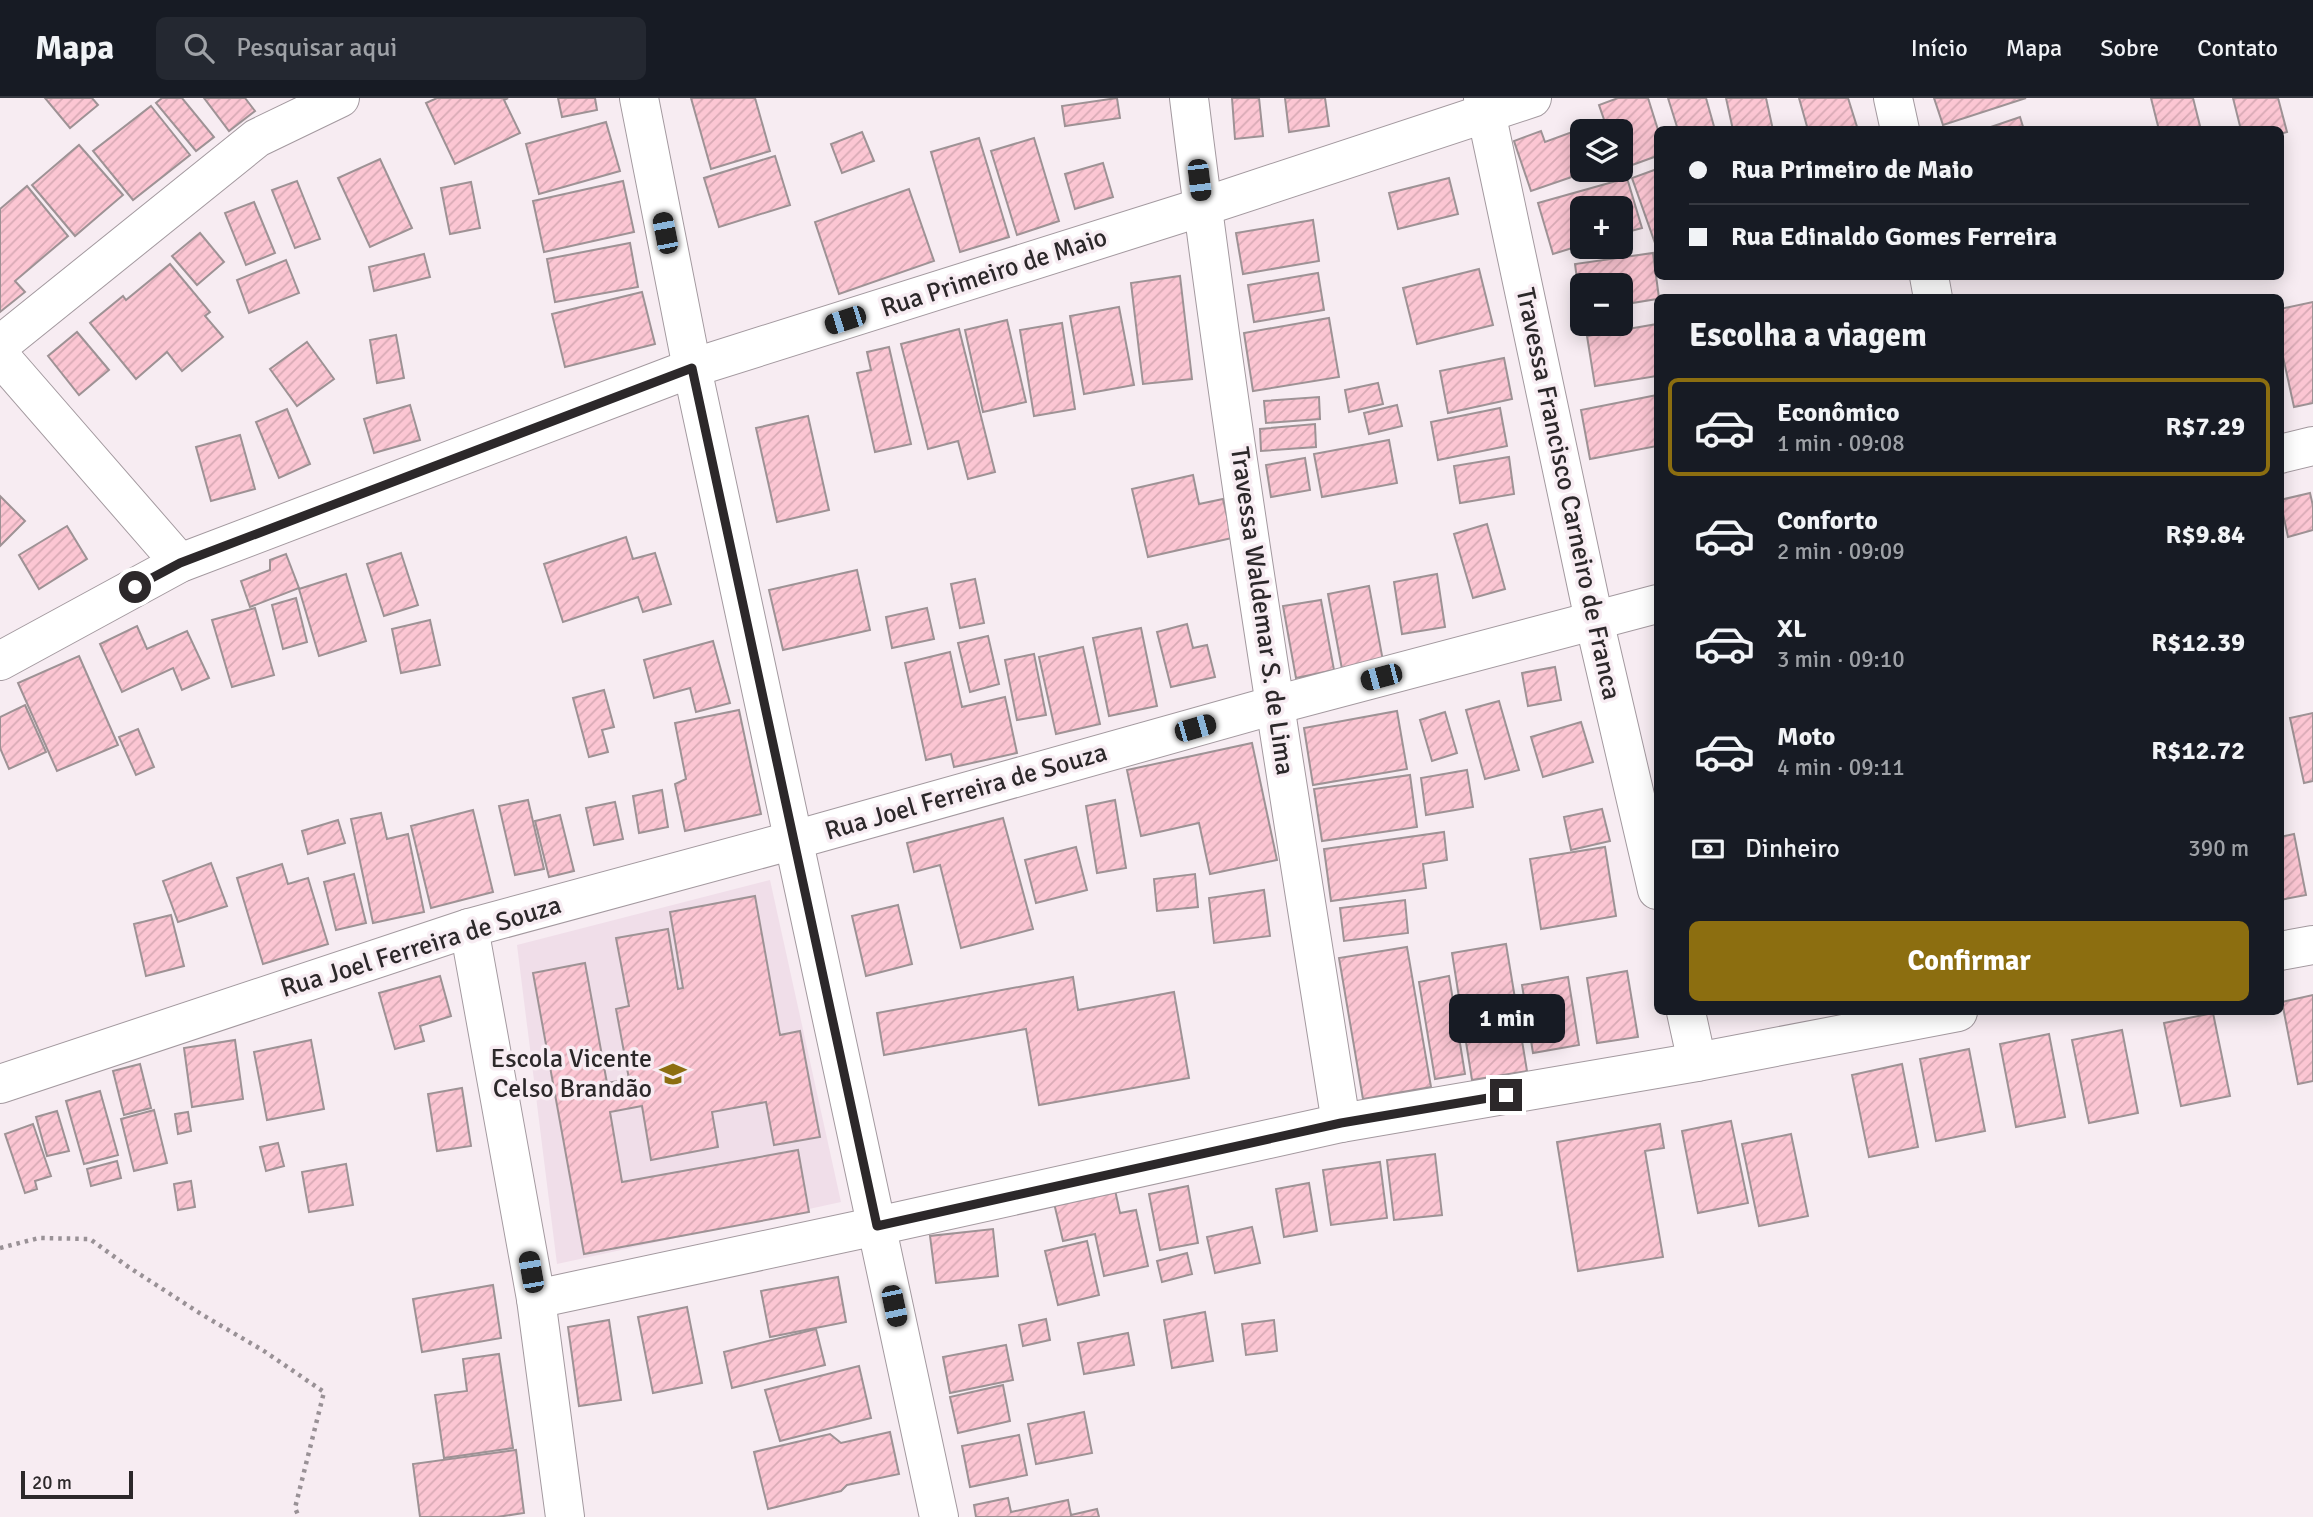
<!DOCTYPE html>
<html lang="pt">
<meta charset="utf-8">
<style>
body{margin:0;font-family:Signika,sans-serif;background:#242831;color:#f1f3f6;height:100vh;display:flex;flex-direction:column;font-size:26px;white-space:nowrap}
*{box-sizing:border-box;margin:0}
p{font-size:23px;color:#9ea1a6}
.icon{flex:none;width:38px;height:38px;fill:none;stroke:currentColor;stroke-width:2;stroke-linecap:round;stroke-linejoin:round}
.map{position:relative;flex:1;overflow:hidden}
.details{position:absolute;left:1654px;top:196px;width:630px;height:721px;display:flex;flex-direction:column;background:#171b24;border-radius:10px;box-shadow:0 4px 18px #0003}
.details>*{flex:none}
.hud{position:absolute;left:1654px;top:28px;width:630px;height:154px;border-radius:10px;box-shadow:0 4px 18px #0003;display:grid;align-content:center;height:154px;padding:0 35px;background:#171b24}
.tools{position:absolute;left:1570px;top:21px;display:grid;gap:14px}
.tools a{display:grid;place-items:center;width:63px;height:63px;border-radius:10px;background:#171b24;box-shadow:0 4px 18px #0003;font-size:35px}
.scale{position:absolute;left:21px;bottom:18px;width:112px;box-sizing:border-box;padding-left:7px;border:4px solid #2c282a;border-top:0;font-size:19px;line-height:24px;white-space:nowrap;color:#2c282a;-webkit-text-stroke:5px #f7ecf2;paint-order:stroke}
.end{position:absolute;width:32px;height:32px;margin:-16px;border:9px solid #2c282a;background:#fff;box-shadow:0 0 0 4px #fff}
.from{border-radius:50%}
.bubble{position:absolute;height:49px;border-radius:10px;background:#171b24;box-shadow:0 4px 18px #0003;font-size:23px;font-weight:700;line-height:49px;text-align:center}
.car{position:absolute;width:21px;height:42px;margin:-21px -10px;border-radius:9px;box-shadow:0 0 5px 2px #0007;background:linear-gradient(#222 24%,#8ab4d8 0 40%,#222 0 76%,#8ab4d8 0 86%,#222 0)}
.hud b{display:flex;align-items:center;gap:24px;height:66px;font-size:26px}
.hud b+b{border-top:2px solid #363941}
.hud i{width:18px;height:18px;background:#f1f3f6}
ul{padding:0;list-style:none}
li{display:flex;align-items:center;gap:21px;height:98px;margin:0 14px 10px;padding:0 21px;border:4px solid transparent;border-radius:10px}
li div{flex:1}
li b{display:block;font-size:26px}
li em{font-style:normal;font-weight:700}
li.on{border-color:#8c6e10}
li>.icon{width:63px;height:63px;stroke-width:1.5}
h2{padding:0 35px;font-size:32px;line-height:84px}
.pay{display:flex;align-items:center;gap:18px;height:77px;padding:0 35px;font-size:26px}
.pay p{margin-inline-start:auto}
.button{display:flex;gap:14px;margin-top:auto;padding:14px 35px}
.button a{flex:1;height:80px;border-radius:10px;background:#8c6e10;color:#fff;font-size:28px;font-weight:700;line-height:80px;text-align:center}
header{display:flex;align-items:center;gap:42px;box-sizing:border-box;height:98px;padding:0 35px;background:#171b24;border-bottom:2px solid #363941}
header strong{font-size:33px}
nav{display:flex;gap:38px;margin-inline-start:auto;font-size:24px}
.search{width:490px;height:63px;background:#242831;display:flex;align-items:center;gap:18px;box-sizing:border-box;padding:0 24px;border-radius:10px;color:#9ea1a6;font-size:26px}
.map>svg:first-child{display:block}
</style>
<header>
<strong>Mapa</strong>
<div class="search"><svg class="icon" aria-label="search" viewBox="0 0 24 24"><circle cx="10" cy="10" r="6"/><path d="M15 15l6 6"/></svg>Pesquisar aqui</div>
<nav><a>Início</a><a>Mapa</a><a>Sobre</a><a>Contato</a></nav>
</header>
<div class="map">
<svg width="2313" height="1419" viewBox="0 0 2313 1419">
<defs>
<pattern id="building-hatch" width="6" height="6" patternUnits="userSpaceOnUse" patternTransform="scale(1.75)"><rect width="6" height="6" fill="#fcc6d3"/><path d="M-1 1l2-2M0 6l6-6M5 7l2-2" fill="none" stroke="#d8aab5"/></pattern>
</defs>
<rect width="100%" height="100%" fill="#f7ecf2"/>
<polygon fill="#f0dee9" points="770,782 841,1104 557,1166 517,847"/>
<g fill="url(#building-hatch)" stroke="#9e9295" stroke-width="2">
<polygon points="45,0 92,0 98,7 70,30"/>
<polygon points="162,0 182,0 214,39 196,53 156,5"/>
<polygon points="204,0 245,0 255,13 229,33"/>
<polygon points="437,0 508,0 504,2 520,35 455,66 426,5"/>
<polygon points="558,0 595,0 597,12 562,19"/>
<polygon points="691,0 755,0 770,53 711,71"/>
<polygon points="1117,0 1120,20 1065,28 1062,8"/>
<polygon points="1232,0 1259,0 1263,38 1235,41"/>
<polygon points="1285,0 1325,0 1329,28 1289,34"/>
<polygon points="1618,0 1648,0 1658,32 1657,58 1621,71 1620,33 1608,33 1599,7"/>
<polygon points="1668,0 1706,0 1715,32 1678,32"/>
<polygon points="1726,0 1766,0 1773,32 1733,32"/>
<polygon points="1799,0 1848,0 1858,32 1808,32"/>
<polygon points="1934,0 2026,0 1943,27"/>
<polygon points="2151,0 2193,0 2201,32 2159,32"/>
<polygon points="2233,0 2278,0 2287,34 2280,36 2280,32 2241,32"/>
<polygon points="151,8 190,57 133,102 93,53"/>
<polygon points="2020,19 2024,32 1982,32"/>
<polygon points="606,24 620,73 539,96 526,46"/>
<polygon points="1594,26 1596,33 1582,33 1582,72 1592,72 1531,93 1514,43 1541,33 1545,44"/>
<polygon points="862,34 874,63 842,75 831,46"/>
<polygon points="979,40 1009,139 960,154 931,54"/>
<polygon points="1034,40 1059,123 1017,137 991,53"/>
<polygon points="79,47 123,97 75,138 32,87"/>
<polygon points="775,58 790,107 719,129 704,80"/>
<polygon points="380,61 412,130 370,149 338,80"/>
<polygon points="1103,65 1113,99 1075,111 1065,76"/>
<polygon points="1657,71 1657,144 1655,145 1632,80"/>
<polygon points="1449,80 1458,116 1398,131 1389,95"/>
<polygon points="1627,80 1642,130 1620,136 1620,110 1582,110 1582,147 1553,156 1538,105"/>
<polygon points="297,83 320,141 295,150 272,92"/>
<polygon points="623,83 634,134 544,154 533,103"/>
<polygon points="471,84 480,130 450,136 441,90"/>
<polygon points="27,88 68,138 15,183 25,194 0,214 0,111"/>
<polygon points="909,91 934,163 839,196 815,124"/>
<polygon points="254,104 275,155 246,167 225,115"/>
<polygon points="1313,122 1319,163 1243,176 1236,135"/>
<polygon points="200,135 224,164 197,187 172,158"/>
<polygon points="630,145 638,189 555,204 547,161"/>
<polygon points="1653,155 1659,200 1657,201 1620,207 1620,187 1582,187 1581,212 1575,166"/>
<polygon points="424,156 430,179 374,193 369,169"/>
<polygon points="286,162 299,195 249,215 237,182"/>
<polygon points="170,166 210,214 205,218 223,239 182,273 167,254 136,281 90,225 123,198 126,202"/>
<polygon points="1479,171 1493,227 1417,246 1403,190"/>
<polygon points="1318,175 1324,212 1254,224 1248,187"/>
<polygon points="1180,178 1192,281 1143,286 1131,185"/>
<polygon points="642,194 655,246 565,269 552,216"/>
<polygon points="2313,204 2313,305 2294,309 2280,245 2280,211"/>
<polygon points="1119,209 1134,287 1084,296 1070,218"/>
<polygon points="1329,220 1339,279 1253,293 1244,235"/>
<polygon points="1007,222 1026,304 983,314 965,232"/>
<polygon points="1062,225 1075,311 1034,318 1020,232"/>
<polygon points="1657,226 1657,278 1595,288 1587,238"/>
<polygon points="959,231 995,374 968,381 958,343 928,351 901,246"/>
<polygon points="77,234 109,272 79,297 48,258"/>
<polygon points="396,237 404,280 377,285 370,242"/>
<polygon points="307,244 334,281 297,308 270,271"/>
<polygon points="889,249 911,346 875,354 857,275 871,272 867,254"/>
<polygon points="1504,260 1512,301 1448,315 1440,273"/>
<polygon points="1378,285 1383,306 1349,314 1345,292"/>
<polygon points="1657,297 1657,348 1590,361 1581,312"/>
<polygon points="1319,299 1320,321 1266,325 1264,303"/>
<polygon points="410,307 420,342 374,355 364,321"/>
<polygon points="1397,307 1402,328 1369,336 1364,315"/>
<polygon points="1500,310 1507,348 1438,362 1431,324"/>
<polygon points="287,311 310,366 279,380 256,324"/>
<polygon points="808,318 829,412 777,424 756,330"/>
<polygon points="1315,326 1316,349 1261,353 1260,331"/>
<polygon points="240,337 255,391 211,403 196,349"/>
<polygon points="1389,342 1397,385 1322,399 1314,356"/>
<polygon points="1509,359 1514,396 1460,405 1454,368"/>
<polygon points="1305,360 1310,392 1271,399 1266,367"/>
<polygon points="1193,377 1199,406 1223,401 1232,440 1148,459 1132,391"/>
<polygon points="2310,395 2313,408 2313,432 2288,439 2280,402"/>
<polygon points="0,398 25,423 0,448"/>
<polygon points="1487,426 1505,491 1473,500 1454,436"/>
<polygon points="67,428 87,461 39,491 19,457"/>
<polygon points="626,439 633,461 655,455 671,506 643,514 638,499 563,524 544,466"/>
<polygon points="401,455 418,507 384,518 367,466"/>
<polygon points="286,456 299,490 250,509 241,483 270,472 270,462"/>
<polygon points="857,472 870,532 783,552 769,492"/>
<polygon points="346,476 366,543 319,558 299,491"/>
<polygon points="1437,476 1445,529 1402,536 1394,484"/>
<polygon points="975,481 984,525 960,530 951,486"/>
<polygon points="1369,488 1383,563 1342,571 1328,496"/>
<polygon points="296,500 307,544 283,551 272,507"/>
<polygon points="1321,502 1334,572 1296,580 1283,508"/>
<polygon points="255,510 274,577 232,589 212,522"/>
<polygon points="927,510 934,541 892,550 886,519"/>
<polygon points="430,522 440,567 401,575 392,531"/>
<polygon points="1187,526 1193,550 1207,547 1215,579 1171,589 1157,534"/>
<polygon points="137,528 147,551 187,533 209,580 182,592 173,570 122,594 100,546"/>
<polygon points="1141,530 1157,608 1109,618 1093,540"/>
<polygon points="988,538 999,586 970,594 958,545"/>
<polygon points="713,543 730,605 696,614 690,590 654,600 644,562"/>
<polygon points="1083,549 1100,626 1056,636 1039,559"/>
<polygon points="950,554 962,609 1005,599 1017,655 954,669 951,656 926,662 905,565"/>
<polygon points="1034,556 1046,617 1017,622 1005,562"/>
<polygon points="79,558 118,647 57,673 18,585"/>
<polygon points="1555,569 1561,602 1528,608 1522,575"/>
<polygon points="604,592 614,629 602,632 608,654 589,659 573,600"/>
<polygon points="1499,603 1519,672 1485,681 1466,612"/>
<polygon points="25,607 46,654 9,671 0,650 0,619"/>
<polygon points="739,612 761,716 685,733 675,686 686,681 675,625"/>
<polygon points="1397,613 1407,671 1313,687 1304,630"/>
<polygon points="1445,614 1457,655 1432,663 1420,622"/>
<polygon points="2313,615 2313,683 2304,685 2290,620"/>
<polygon points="1581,624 1593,664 1543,679 1531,639"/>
<polygon points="138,631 154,669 136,677 119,639"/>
<polygon points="1252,645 1277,762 1210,776 1199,725 1141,738 1127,672"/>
<polygon points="1467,672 1473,709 1426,717 1421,680"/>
<polygon points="1410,677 1417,729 1322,743 1314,691"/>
<polygon points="662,692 668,729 639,735 633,698"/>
<polygon points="528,702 544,771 515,777 499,708"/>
<polygon points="1115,702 1126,770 1097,775 1086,708"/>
<polygon points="615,704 623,741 594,747 586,710"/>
<polygon points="1602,711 1610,743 1571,752 1564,719"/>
<polygon points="473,712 493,794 431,810 411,728"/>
<polygon points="381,715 387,741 408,736 424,814 373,825 351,721"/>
<polygon points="560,717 574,773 549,779 535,723"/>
<polygon points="1003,720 1033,831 961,850 940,767 914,774 907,745"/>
<polygon points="338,722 345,745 308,756 302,733"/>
<polygon points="1444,734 1447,762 1423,766 1426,790 1331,803 1324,751"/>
<polygon points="2294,736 2306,797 2280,802 2280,739"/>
<polygon points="1076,749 1087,792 1036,805 1025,762"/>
<polygon points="1605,749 1616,818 1541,831 1530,761"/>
<polygon points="211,765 227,808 178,824 163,783"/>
<polygon points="282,766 288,786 308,780 328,846 263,866 237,780"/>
<polygon points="354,776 366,825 336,832 324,784"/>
<polygon points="1195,776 1198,809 1157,813 1154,781"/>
<polygon points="1264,792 1270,838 1214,845 1209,800"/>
<polygon points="755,798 780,937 800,933 820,1039 774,1047 766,1004 712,1014 718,1049 651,1062 642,1008 610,1014 622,1084 798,1052 809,1114 584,1156 533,875 585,865 607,985 629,981 616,911 629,908 616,840 668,831 678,891 683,890 670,814"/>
<polygon points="1405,802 1408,835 1344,843 1340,810"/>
<polygon points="898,807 912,866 866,878 852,818"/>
<polygon points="171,817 184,868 146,878 134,826"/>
<polygon points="1506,846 1527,973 1472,982 1452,855"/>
<polygon points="1407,849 1431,989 1363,1001 1339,860"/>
<polygon points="1627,873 1638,939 1597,945 1587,880"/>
<polygon points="440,878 451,918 420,928 424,943 395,951 379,895"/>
<polygon points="1449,878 1465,976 1435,981 1419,884"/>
<polygon points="1073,879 1078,912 1174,894 1189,980 1039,1007 1026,931 884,957 877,915"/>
<polygon points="1568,879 1579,947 1533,955 1522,887"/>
<polygon points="2313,897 2313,983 2298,986 2282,904"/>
<polygon points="2213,915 2230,998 2181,1008 2164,925"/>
<polygon points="2122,932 2138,1015 2089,1025 2072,942"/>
<polygon points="2049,936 2065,1019 2016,1029 2000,946"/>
<polygon points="235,942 243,1001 192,1009 184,950"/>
<polygon points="311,942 324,1011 267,1022 254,954"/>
<polygon points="1969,951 1985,1033 1936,1043 1920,961"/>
<polygon points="140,966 151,1010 124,1017 113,973"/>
<polygon points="1902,966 1918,1049 1869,1059 1852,977"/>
<polygon points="462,990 471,1048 437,1053 428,996"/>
<polygon points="100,993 118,1057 84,1066 66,1003"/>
<polygon points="154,1012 167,1065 134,1073 121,1021"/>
<polygon points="57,1013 69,1053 47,1058 36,1019"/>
<polygon points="188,1014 191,1033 178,1036 175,1016"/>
<polygon points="1731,1023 1748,1105 1698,1115 1682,1033"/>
<polygon points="33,1026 51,1078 35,1083 37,1091 25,1095 5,1036"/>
<polygon points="1660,1026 1664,1050 1645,1053 1663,1159 1578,1173 1557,1044"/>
<polygon points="1791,1036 1808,1118 1759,1128 1742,1046"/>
<polygon points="278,1045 284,1068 266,1073 260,1049"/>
<polygon points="1435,1056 1442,1117 1394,1122 1387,1062"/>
<polygon points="117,1063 121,1080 91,1088 87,1071"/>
<polygon points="1380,1064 1387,1120 1331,1127 1323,1072"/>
<polygon points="346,1066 353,1107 309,1114 302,1074"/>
<polygon points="191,1083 195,1109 178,1112 174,1086"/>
<polygon points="1309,1085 1317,1133 1284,1139 1276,1091"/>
<polygon points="1188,1088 1198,1145 1160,1152 1149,1096"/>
<polygon points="1115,1092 1120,1115 1136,1112 1148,1168 1104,1178 1095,1136 1063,1143 1054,1105"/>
<polygon points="1252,1129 1260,1165 1215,1175 1207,1139"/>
<polygon points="993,1131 998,1178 936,1185 930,1138"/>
<polygon points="1087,1143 1099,1197 1058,1207 1045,1153"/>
<polygon points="1187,1155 1192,1176 1162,1184 1157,1163"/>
<polygon points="838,1179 846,1224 770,1239 761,1193"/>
<polygon points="493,1187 501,1240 422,1254 413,1201"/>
<polygon points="687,1209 702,1285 653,1295 638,1219"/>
<polygon points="1205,1214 1213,1263 1172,1270 1164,1222"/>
<polygon points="1046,1221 1050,1242 1023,1248 1019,1227"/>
<polygon points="609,1222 621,1302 579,1308 568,1229"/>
<polygon points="1274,1222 1277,1253 1246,1257 1242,1226"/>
<polygon points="816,1231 825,1267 732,1290 724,1254"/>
<polygon points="1128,1235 1134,1267 1084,1276 1078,1245"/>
<polygon points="1006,1247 1013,1282 950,1295 943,1259"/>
<polygon points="499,1256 513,1350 444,1360 435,1297 467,1293 463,1261"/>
<polygon points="859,1268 871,1320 780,1343 765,1292"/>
<polygon points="1003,1287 1010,1323 958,1335 950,1299"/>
<polygon points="1084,1314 1092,1355 1036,1366 1028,1326"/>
<polygon points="890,1334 899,1376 847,1387 841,1393 768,1411 754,1354 830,1336 841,1345"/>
<polygon points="1019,1337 1027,1377 970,1389 962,1348"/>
<polygon points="516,1352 524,1415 497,1419 420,1419 413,1366"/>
<polygon points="1008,1400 1011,1414 1068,1402 1071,1417 1097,1411 1099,1419 976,1419 974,1407"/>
</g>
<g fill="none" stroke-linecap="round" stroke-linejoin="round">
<g stroke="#a3999f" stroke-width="40">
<g id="minor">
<polyline points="639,0 692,270 939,1419"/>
<path d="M1189,0C1231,343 1287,684 1341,1025"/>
<polyline points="1483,0 1594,522 1657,792"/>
<polyline points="1893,0 1900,32"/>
<polyline points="1929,178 1933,200"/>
<polyline points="0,247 257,40 340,0"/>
<polyline points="0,258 180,465"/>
<polyline points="2280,356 2313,348"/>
<polyline points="0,563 180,465 692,270 1202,109 1532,0"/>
<polyline points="469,830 536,1201 565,1419"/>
<polyline points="2280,853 2313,847"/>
<polyline points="1686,914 1697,964"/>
<polyline points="0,986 469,830 794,742 1275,607 1657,506"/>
<polyline points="536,1201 877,1128 1341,1025 1697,964 1958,914"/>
</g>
</g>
<polyline stroke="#999196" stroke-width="4.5" stroke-dasharray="3.5 5" stroke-linecap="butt" points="0,1150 39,1140 90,1141 127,1168 201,1216 264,1253 324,1294 295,1410 299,1419"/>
<use href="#minor" stroke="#fff" stroke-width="38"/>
</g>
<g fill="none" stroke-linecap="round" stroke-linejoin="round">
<polyline stroke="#2c282a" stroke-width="9" points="135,489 180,465 692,270 877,1128 1341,1025 1506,997"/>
</g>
<defs>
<g id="school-bare" transform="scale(2.1)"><path d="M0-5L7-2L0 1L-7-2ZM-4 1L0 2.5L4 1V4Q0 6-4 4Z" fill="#8c6e10" stroke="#f7ecf2" stroke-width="2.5" paint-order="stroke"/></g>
</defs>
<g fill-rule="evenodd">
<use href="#school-bare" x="673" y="976"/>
</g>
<g text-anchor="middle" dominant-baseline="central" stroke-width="7" stroke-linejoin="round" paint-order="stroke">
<g font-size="26" fill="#2c282a" stroke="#f7ecf2">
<text transform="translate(994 175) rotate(-18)">Rua Primeiro de Maio</text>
<text transform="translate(1568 396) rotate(78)">Travessa Francisco Carneiro de Franca</text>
<text transform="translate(1262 513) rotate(82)">Travessa Waldemar S. de Lima</text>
<text transform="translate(966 694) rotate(-16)">Rua Joel Ferreira de Souza</text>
<text transform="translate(421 849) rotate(-17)">Rua Joel Ferreira de Souza</text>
</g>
<g font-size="26" fill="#2c282a" stroke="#f7ecf2" text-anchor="end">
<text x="652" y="961">Escola Vicente<tspan x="652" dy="30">Celso Brandão</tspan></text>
</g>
</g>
</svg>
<div class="tools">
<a><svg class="icon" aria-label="layers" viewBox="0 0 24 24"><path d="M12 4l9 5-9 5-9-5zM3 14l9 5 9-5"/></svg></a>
<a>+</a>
<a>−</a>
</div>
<div class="scale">20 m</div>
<i class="end from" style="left:135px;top:489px"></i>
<i class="end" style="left:1506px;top:997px"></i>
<div class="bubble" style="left:1449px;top:896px;width:116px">1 min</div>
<i class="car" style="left:1199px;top:82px;rotate:173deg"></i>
<i class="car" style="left:665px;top:135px;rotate:349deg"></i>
<i class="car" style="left:845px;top:222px;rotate:252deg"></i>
<i class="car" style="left:1381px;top:579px;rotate:255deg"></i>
<i class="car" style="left:1195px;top:630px;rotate:74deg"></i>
<i class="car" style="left:531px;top:1174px;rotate:350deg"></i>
<i class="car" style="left:894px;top:1208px;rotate:168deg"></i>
<div class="hud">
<b><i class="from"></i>Rua Primeiro de Maio</b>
<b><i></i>Rua Edinaldo Gomes Ferreira</b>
</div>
<section class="details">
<h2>Escolha a viagem</h2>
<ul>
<li class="on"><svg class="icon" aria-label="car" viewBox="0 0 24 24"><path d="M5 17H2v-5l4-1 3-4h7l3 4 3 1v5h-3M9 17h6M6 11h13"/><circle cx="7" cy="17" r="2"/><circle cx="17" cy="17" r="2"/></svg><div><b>Econômico</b><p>1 min · 09:08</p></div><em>R$7.29</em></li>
<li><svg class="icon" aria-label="car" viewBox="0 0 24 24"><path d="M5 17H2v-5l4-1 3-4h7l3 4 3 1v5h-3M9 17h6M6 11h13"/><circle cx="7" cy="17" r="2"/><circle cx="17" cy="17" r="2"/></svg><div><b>Conforto</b><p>2 min · 09:09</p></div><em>R$9.84</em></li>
<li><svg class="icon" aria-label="car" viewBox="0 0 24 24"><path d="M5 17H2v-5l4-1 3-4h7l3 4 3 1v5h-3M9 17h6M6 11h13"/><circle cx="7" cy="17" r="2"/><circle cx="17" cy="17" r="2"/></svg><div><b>XL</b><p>3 min · 09:10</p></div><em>R$12.39</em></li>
<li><svg class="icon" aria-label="car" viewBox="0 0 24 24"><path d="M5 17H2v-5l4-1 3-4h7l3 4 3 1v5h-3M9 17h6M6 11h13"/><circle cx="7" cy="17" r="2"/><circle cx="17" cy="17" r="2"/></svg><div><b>Moto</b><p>4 min · 09:11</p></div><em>R$12.72</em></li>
</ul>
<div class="pay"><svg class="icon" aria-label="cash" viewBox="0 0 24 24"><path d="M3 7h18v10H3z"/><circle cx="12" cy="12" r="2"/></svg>Dinheiro<p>390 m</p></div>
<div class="button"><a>Confirmar</a></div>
</section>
</div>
